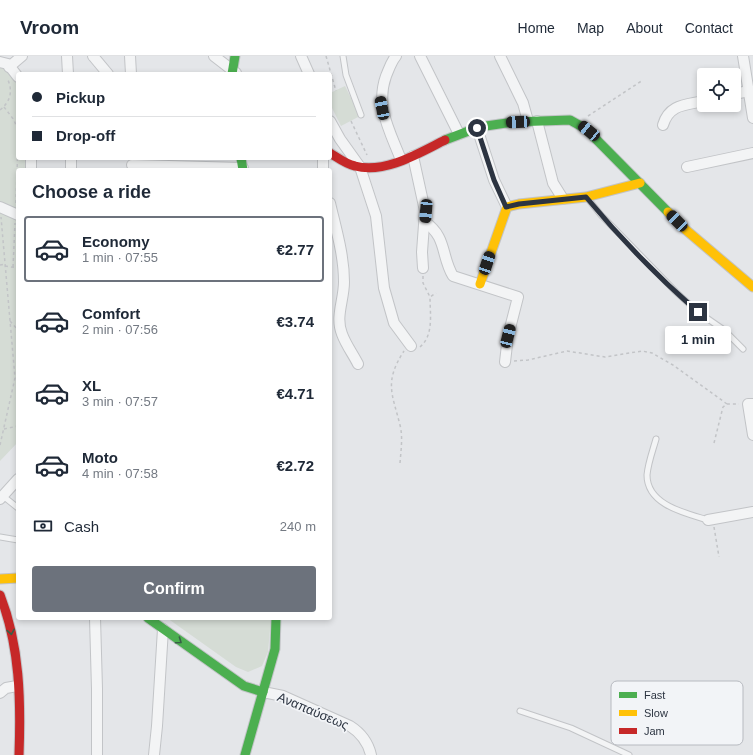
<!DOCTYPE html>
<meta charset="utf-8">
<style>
body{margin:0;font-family:Arial,sans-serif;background:#f6f6f7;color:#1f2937;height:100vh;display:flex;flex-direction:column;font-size:15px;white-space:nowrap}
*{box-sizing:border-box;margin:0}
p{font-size:13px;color:#747a83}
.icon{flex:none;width:22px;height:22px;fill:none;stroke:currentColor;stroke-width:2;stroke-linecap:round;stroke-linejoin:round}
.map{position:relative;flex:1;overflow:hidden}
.drawer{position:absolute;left:16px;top:112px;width:316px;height:452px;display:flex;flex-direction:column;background:#fff;border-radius:4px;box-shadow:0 2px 6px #0003}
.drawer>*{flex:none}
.guide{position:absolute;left:16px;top:16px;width:316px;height:88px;border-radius:4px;box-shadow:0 2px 6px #0003;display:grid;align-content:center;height:88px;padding:0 16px;background:#fff}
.fabs{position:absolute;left:697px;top:12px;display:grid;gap:8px}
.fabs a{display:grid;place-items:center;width:44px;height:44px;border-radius:4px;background:#fff;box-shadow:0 2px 6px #0003;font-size:20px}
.end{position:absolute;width:18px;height:18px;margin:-9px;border:5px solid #2c3441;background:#fff;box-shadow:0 0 0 2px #fff}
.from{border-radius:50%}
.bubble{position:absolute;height:28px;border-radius:4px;background:#fff;box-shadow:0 2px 6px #0003;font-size:13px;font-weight:700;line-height:28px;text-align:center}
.car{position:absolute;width:12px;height:24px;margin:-12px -6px;border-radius:5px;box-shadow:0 0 3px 1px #0007;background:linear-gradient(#222 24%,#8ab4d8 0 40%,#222 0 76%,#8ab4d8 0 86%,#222 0)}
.guide b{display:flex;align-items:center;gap:14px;height:38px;font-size:15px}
.guide b+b{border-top:1px solid #e0e1e3}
.guide i{width:10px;height:10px;background:#1f2937}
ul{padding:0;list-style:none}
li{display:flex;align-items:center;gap:12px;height:66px;margin:0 8px 6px;padding:0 8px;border:2px solid transparent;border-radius:4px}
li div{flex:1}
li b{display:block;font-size:15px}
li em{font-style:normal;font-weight:700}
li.current{border-color:#6c727c}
li>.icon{width:36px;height:36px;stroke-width:1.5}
h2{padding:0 16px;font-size:18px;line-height:48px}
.pay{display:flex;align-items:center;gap:10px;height:44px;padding:0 16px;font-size:15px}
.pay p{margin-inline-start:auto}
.action{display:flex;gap:8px;margin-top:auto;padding:8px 16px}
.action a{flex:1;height:46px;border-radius:4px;background:#6c727c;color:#fff;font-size:16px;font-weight:700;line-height:46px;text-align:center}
header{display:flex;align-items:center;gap:24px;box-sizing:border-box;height:56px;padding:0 20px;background:#fff;border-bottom:1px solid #e0e1e3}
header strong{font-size:19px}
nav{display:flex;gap:22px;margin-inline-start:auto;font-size:14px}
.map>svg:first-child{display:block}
</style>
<header>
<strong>Vroom</strong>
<nav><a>Home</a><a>Map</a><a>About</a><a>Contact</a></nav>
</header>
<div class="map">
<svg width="753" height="699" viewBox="0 0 753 699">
<rect width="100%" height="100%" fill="#e4e6e9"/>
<g fill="#d5dcd5">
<polygon points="0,8 18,26 18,102 28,102 28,114 18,114 18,386 0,405"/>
<polygon points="345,30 360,60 341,70 330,48 330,37"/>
<polygon points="167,562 271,562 268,596 262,610 248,616 236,611"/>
</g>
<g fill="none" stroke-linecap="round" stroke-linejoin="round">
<g stroke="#c2c4c7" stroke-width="7">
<g id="lane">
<polyline points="343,0 346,19 361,59"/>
<polyline points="588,143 601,159 676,236 698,256 724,274 743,293"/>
<path d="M656,383C653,394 648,407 647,419C647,449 685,457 708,464"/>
<polyline points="3,440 18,452"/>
<polyline points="0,481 18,484"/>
<polyline points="520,655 571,672 629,699"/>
</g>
</g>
<g stroke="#c2c4c7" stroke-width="12">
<g id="street">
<polyline points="67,0 68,18"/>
<polyline points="93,0 108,18"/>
<polyline points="130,0 131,18"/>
<polyline points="214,0 236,17"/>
<polyline points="301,0 309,18"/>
<path d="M396,0C391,6 389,13 386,20C375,51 390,75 401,104"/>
<polyline points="420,0 459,78"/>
<polyline points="500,0 523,47 528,65"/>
<polyline points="743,0 753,62"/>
<polyline points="0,6 8,8 18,21"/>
<polyline points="9,11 22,0"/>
<polyline points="734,38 749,35"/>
<polyline points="330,65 340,83 360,111 376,160 384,232 394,267 411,290"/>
<polyline points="537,65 553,127 563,143"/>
<path d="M663,69C669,48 686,49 704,45"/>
<polyline points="477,72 494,124 507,151"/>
<polyline points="413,100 425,155 422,196 423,212"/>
<polyline points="31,102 31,114"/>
<polyline points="71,102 71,114"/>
<polyline points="132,109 243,112"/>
<polyline points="687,111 753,97"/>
<polyline points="323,114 323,102"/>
<path d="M330,147C336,173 344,199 344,226C344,244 335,261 342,278C346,289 353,298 358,308"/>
<polyline points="0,151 18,159"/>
<path d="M425,166C447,181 441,200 453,220L518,241L508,280L505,306"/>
<polyline points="753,348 748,348 753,379"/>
<polyline points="0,443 18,423"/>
<polyline points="708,464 753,456"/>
<polyline points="95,562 97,633 97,699"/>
<path d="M263,636L283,640L350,670C361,677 368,686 371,699"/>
<polyline points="0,637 6,632 17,630"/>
<polyline points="154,699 157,670 163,573"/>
</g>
</g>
<g stroke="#c2c4c7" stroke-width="11">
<g id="fast">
<polyline points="232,18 235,0"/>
<polyline points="445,84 479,71 513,66 570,64 586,73 668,156"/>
<polyline points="241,102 243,114"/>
<polyline points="148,562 244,630 263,636"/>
<polyline points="245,699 275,593 276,562"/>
</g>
</g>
<g stroke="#c2c4c7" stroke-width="11">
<g id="slow">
<polyline points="668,156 686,174 753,231"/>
<polyline points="480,228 507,151 519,148 586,141 640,127"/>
<polyline points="0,523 18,522"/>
</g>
</g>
<g stroke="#c2c4c7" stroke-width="11">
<g id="jam">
<path d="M330,97C338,102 346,108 355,110C385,118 419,97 445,84"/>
<path d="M0,539C20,590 21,645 19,699"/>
</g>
</g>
<g stroke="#c2c4c7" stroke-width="1.5" stroke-dasharray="3 3" stroke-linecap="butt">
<polyline points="326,0 336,35"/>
<polyline points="4,51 14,64 18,75"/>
<path d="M0,54C10,46 13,36 8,24"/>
<polyline points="588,60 643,24"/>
<polyline points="351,65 367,99"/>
<polyline points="16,147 18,87"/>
<polyline points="0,209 5,208"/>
<polyline points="5,210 18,212"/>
<polyline points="13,211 15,167"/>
<polyline points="423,220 423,227 430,241"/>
<polyline points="10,265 18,274"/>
<path d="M420,291C434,279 430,258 430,241L436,237"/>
<polyline points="514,305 528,304 567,295 605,301 642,295 652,297 673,309 727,348"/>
<polyline points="4,373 18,370"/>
<polyline points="714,387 723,351 727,348 739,348"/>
<polyline points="0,389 15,322 1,161"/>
<path d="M400,407C401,394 403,381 400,369C392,337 384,326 404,295"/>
<polyline points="714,471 719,501"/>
</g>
<use href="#lane" stroke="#f3f4f5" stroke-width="5"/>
<use href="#street" stroke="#f3f4f5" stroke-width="10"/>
<use href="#fast" stroke="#4caf50" stroke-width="9"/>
<use href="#slow" stroke="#ffc107" stroke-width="9"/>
<use href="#jam" stroke="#c62828" stroke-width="9"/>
</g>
<defs><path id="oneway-chevron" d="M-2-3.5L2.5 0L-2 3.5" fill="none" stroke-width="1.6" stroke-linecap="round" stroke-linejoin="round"/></defs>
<g stroke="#375f46">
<use href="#oneway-chevron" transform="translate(11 576) rotate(80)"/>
<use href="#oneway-chevron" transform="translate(179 585) rotate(35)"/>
</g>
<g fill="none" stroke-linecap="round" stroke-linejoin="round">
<path stroke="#2c3441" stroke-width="5" d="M477,72L494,124L506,151L519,148L586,141C620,182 658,221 698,256"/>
</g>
<g text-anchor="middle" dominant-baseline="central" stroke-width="3.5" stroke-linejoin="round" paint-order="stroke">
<g font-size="13" fill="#2c3441" stroke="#f2f4f7">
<text transform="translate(313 655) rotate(23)">Αναπαύσεως</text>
</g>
</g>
<rect x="611" y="625" width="132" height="64" rx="6" fill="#f2f4f7" stroke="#b7bac0" stroke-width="1"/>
<rect x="619" y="636" width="18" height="6" fill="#4caf50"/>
<rect x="619" y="654" width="18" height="6" fill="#ffc107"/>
<rect x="619" y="672" width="18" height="6" fill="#c62828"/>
<g font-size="11" fill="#2c3441">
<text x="644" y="643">Fast</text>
<text x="644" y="661">Slow</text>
<text x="644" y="679">Jam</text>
</g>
</svg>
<div class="fabs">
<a><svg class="icon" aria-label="locate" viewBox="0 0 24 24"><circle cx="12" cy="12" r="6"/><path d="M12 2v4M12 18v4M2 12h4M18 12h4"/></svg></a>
</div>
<i class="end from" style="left:477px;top:72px"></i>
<i class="end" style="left:698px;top:256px"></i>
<div class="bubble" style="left:665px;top:270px;width:66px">1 min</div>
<i class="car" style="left:382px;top:52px;rotate:349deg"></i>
<i class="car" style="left:518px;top:66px;rotate:267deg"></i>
<i class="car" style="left:589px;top:75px;rotate:309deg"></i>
<i class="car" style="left:426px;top:155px;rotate:185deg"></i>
<i class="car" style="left:677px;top:165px;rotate:315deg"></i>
<i class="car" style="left:487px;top:207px;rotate:18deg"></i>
<i class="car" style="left:508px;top:280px;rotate:14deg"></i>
<div class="guide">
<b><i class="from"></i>Pickup</b>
<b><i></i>Drop-off</b>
</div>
<section class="drawer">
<h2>Choose a ride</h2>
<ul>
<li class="current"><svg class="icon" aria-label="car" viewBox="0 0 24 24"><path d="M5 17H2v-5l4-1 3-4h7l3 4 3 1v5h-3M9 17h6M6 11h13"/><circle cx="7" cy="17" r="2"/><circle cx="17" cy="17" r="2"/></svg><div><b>Economy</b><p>1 min · 07:55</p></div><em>€2.77</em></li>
<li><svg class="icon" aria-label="car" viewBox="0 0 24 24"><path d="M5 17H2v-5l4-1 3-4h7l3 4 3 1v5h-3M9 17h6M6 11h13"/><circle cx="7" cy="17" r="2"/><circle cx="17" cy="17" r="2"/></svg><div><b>Comfort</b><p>2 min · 07:56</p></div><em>€3.74</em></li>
<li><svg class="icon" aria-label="car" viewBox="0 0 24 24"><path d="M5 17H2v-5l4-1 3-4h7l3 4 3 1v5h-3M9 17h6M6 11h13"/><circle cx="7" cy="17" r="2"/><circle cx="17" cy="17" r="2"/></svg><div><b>XL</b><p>3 min · 07:57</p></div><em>€4.71</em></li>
<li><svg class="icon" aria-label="car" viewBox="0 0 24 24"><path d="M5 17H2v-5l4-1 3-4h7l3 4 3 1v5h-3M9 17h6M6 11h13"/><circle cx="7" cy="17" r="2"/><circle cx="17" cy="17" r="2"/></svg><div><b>Moto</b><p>4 min · 07:58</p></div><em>€2.72</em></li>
</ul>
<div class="pay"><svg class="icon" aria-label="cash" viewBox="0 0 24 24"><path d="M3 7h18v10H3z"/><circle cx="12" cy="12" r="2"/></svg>Cash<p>240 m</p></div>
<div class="action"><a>Confirm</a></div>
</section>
</div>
